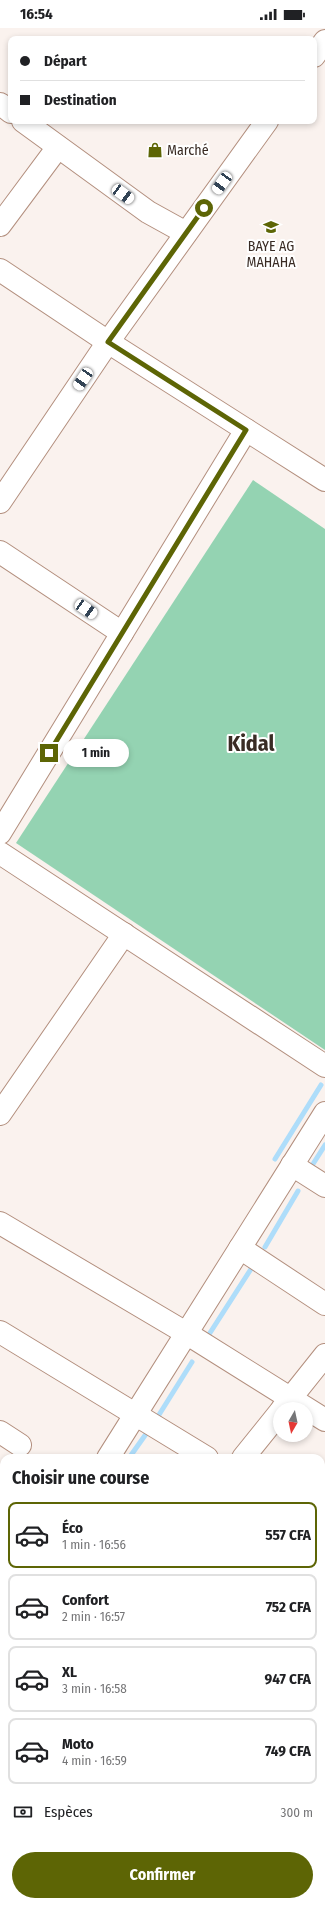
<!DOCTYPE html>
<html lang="fr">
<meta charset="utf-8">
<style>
body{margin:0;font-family:"Fira Sans Condensed",sans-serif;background:#f2f2f2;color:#202124;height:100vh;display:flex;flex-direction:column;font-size:15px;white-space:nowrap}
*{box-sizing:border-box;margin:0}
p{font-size:13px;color:#757577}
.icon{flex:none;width:22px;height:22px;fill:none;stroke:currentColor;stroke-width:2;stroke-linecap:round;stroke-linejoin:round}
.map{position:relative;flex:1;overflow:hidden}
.panel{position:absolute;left:0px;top:1426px;width:325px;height:452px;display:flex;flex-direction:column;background:#fff;border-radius:12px 12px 0 0;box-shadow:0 2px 6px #0003}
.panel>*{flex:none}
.hud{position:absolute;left:8px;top:8px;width:309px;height:88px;border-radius:8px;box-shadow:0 2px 6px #0003;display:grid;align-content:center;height:88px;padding:0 12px;background:#fff}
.needle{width:26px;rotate:189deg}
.buttons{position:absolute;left:273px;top:1374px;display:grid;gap:8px}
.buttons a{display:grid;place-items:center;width:40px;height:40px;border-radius:50%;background:#fff;box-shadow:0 2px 6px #0003;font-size:20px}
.end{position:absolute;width:18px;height:18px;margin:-9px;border:5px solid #5d6505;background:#fff;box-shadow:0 0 0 2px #fff}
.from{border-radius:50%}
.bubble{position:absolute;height:28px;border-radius:14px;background:#fff;box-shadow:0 2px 6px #0003;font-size:13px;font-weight:700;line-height:28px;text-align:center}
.car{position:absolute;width:12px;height:24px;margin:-12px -6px;border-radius:5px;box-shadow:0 0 3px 1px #0007;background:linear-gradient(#fff 24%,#345 0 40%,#fff 0 76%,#345 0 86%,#fff 0)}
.hud b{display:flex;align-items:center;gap:14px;height:38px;font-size:15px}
.hud b+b{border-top:1px solid #e0e0e0}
.hud i{width:10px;height:10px;background:#202124}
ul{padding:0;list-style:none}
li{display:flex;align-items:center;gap:12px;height:66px;margin:0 8px 6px;padding:0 4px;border:2px solid #e0e0e0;border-radius:8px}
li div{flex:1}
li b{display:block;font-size:15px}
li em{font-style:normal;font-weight:700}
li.selected{border-color:#5d6505}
li>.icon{width:36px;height:36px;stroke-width:1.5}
h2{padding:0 12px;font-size:18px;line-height:48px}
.pay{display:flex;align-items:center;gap:10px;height:44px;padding:0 12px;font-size:15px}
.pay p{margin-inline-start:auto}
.action{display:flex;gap:8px;margin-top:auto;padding:8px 12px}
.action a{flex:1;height:46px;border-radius:24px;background:#5d6505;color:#fff;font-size:16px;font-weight:700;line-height:46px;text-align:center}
.status{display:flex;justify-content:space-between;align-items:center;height:28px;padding:0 20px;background:#fff;direction:ltr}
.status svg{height:11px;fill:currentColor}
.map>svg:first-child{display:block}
</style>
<div class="status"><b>16:54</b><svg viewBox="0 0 49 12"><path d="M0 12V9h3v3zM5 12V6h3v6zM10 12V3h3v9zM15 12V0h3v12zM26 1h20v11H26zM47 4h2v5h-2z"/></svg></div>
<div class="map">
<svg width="325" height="1878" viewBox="0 0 325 1878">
<rect width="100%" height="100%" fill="#faf2ee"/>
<polygon fill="#94d3b2" points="253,452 325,501 325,1022 16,815"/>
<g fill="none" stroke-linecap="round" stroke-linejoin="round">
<g stroke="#aeddfa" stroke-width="5">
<polyline points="275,1131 321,1057"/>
<polyline points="313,1136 325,1117"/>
<polyline points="265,1219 298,1163"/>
<polyline points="208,1308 251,1241"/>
<polyline points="157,1390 192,1334"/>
<polyline points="129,1430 146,1406"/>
<polyline points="0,1622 4,1613"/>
</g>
<g stroke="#b38f7e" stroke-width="24">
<g id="minor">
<polyline points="314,28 325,13"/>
<polyline points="0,76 11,84"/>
<polyline points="23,93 148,184 186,205"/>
<polyline points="0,197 58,119"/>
<polyline points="0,242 108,314 325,452"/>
<polyline points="0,474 108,314 267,93"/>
<polyline points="0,524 122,605"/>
<polyline points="0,805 246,402"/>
<polyline points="0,825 325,1038"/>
<polyline points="0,1086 124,906"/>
<polyline points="292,1137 325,1158"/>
<polyline points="0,1195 186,1305 325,1392"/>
<polyline points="240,1220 325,1276"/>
<polyline points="0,1304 207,1430"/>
<polyline points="282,1381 325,1327"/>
<polyline points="0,1404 20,1417"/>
<polyline points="243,1430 280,1384"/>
<polyline points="321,1501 325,1504"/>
<polyline points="0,1526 4,1528"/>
<polyline points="321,1604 325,1606"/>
<polyline points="321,1689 325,1683"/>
<polyline points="0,1703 4,1704"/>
<polyline points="321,1716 325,1718"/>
<polyline points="245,1874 251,1878"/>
<polyline points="191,1878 194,1874"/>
</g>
</g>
<g stroke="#b38f7e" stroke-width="24">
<g id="major">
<polyline points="108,1430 325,1085"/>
<polyline points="0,1599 4,1592"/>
</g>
</g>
<use href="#minor" stroke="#fff" stroke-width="22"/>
<use href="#major" stroke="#fff" stroke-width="22"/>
</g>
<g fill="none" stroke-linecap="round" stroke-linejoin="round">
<polyline stroke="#5d6505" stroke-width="5" points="49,725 246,402 108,314 204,180"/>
</g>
<defs>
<g id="shop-bare" transform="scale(1.2)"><path d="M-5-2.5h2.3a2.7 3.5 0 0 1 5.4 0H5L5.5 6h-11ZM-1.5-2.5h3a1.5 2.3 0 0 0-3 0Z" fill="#5d6505" stroke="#fff" stroke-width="2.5" paint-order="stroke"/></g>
<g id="school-bare" transform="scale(1.2)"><path d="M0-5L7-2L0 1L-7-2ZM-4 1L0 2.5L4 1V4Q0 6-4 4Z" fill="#5d6505" stroke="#fff" stroke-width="2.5" paint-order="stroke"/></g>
</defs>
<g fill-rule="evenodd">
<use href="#shop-bare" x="155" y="122"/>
<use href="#school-bare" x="271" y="199"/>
</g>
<g text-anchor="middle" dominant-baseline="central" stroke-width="4" stroke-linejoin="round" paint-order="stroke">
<g font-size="14" fill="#392b24" stroke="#fff" text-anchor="start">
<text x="167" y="122">Marché</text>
<text x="271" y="218" text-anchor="middle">BAYE AG<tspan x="271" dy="16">MAHAHA</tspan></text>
</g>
<g font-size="22" font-weight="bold" fill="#392b24" stroke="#fff">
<text x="251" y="715">Kidal</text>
</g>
</g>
</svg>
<div class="buttons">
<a><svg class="needle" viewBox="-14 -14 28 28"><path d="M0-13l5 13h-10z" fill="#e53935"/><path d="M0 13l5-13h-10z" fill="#757577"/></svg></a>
</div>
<i class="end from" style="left:204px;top:180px"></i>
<i class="end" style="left:49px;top:725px"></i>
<div class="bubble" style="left:63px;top:711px;width:66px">1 min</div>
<i class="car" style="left:222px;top:155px;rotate:216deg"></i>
<i class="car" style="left:123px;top:166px;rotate:126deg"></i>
<i class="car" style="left:83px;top:351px;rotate:214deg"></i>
<i class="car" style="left:86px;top:581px;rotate:124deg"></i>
<div class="hud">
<b><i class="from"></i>Départ</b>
<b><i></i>Destination</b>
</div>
<section class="panel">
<h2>Choisir une course</h2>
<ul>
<li class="selected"><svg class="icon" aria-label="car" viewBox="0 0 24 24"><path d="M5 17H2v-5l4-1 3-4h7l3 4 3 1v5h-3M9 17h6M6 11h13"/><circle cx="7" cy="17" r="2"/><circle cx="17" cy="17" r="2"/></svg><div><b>Éco</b><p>1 min · 16:56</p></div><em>557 CFA</em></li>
<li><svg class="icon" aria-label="car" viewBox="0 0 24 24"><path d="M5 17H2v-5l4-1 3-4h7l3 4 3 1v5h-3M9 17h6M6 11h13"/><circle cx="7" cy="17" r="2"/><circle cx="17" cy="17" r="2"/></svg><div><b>Confort</b><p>2 min · 16:57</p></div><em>752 CFA</em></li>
<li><svg class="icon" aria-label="car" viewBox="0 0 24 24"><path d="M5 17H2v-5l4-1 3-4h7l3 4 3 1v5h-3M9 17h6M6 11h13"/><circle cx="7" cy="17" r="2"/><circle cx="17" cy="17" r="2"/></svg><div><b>XL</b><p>3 min · 16:58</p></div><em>947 CFA</em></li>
<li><svg class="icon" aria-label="car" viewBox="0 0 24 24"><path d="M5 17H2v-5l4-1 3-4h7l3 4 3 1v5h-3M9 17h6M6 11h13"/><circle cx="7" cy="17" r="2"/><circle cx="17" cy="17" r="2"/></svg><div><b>Moto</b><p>4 min · 16:59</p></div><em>749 CFA</em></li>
</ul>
<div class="pay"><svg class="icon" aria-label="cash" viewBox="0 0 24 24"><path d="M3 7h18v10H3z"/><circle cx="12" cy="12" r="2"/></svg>Espèces<p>300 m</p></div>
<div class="action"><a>Confirmer</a></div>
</section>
</div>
